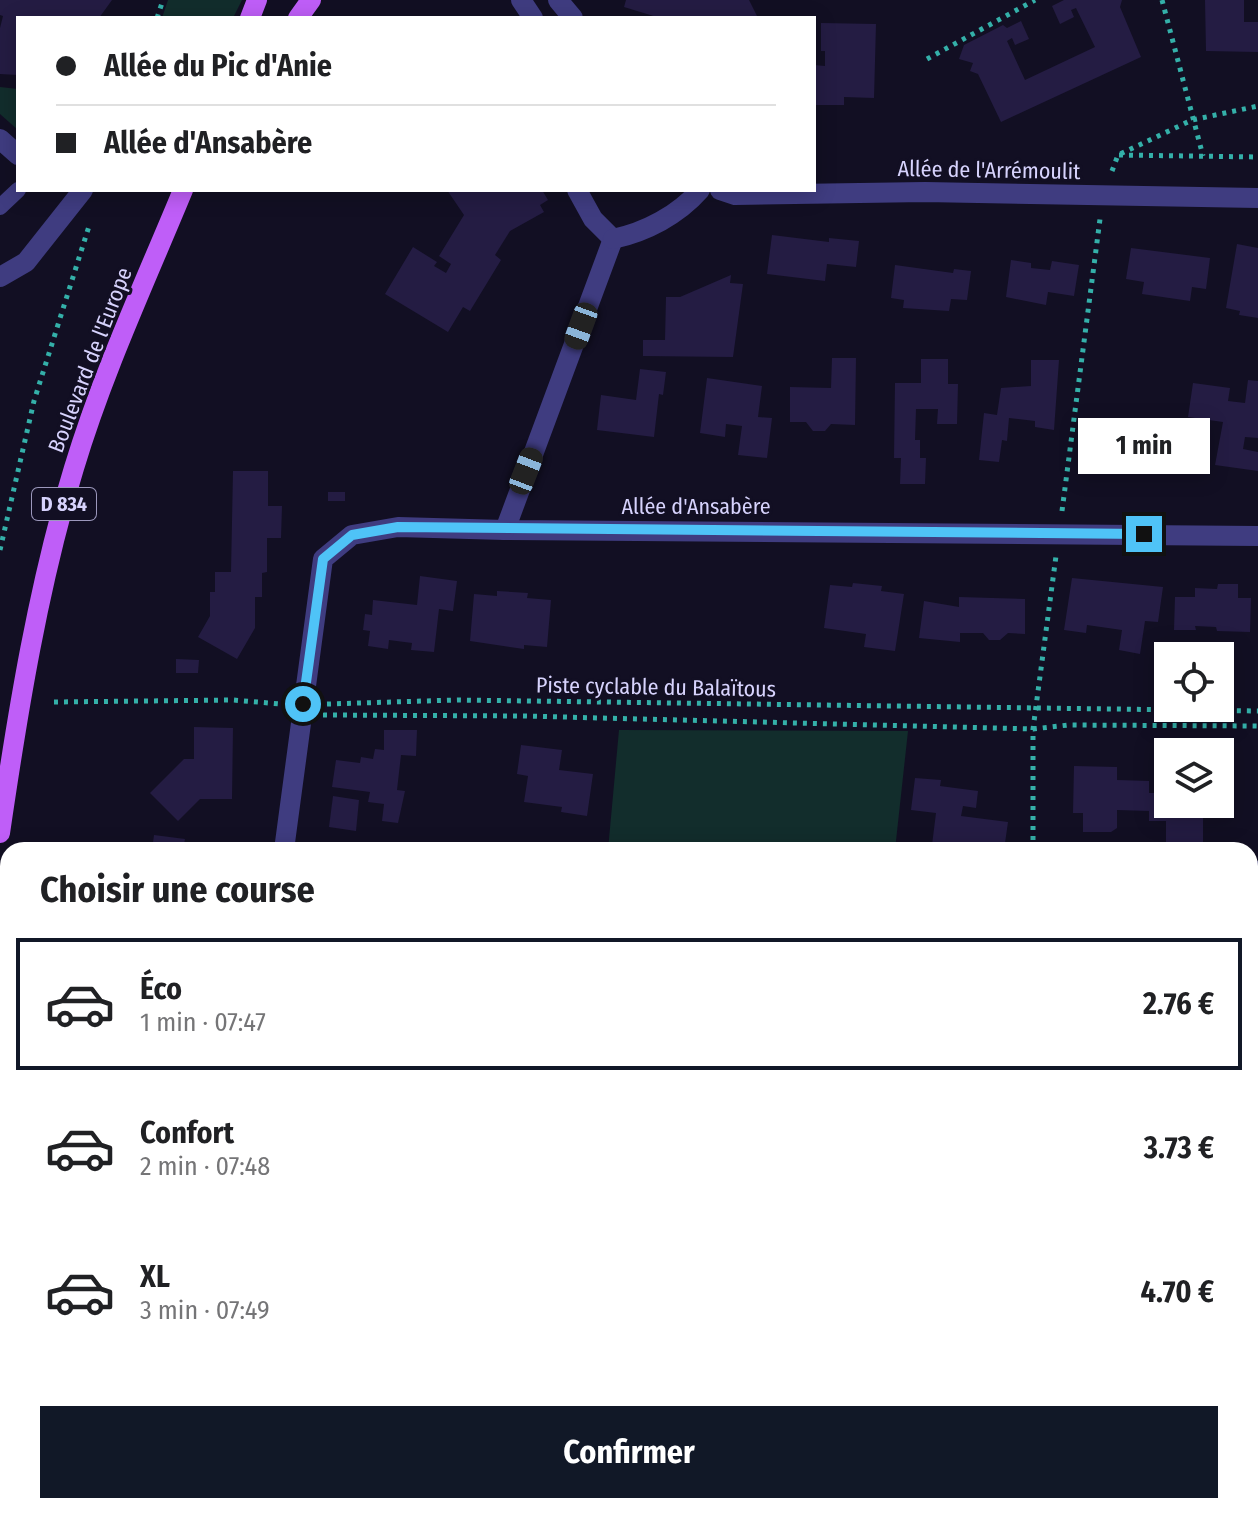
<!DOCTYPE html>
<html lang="fr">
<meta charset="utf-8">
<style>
body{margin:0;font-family:"Fira Sans Condensed",sans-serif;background:#f6f6f6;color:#202124;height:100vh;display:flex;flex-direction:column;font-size:30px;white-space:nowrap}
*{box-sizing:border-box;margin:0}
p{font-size:26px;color:#757577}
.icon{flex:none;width:44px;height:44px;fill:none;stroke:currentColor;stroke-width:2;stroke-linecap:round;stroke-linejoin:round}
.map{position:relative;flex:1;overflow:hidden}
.sheet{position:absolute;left:0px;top:842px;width:1258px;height:672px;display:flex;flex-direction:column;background:#fff;border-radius:24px 24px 0 0;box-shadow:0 4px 20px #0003}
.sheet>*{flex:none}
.banner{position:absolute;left:16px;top:16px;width:800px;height:176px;border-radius:0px;box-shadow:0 4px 20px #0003;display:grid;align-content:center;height:176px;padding:0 40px;background:#fff}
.buttons{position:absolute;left:1154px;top:642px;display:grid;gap:16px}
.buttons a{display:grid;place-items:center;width:80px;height:80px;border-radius:0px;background:#fff;box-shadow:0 4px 20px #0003;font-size:40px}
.end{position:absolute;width:36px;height:36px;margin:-18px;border:10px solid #4fc3f7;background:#111;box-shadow:0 0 0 4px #111}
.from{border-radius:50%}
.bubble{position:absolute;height:56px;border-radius:0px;background:#fff;box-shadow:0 4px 20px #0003;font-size:26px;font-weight:700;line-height:56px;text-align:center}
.car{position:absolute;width:24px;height:48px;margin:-24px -12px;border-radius:10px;box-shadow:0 0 6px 2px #0007;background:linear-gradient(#222 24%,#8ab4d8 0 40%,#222 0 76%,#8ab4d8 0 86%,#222 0)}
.banner b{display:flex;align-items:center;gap:28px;height:76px;font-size:30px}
.banner b+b{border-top:2px solid #e0e0e0}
.banner i{width:20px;height:20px;background:#202124}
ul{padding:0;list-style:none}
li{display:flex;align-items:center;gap:24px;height:132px;margin:0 16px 12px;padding:0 24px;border:4px solid transparent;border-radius:0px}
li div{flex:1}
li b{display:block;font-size:30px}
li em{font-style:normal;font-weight:700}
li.current{border-color:#111827}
li>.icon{width:72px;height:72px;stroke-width:1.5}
h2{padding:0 40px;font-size:36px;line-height:96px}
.button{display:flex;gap:16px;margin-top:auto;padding:16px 40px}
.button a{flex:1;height:92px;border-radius:0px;background:#111827;color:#fff;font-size:32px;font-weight:700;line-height:92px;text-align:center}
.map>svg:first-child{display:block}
</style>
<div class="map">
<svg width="1258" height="1514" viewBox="0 0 1258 1514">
<rect width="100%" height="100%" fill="#120f23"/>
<g fill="#122d2c">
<polygon points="168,0 242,0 233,18 162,18"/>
<polygon points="0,87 18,89 18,130 0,114"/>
<polygon points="619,730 908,731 895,850 608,850"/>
</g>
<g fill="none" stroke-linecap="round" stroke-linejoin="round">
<g stroke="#102446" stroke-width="9">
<polyline points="1250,1030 1258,1030"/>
<polyline points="0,1445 8,1442"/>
</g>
</g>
<g fill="#241c43">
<polygon points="0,0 112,0 99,18 18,18 18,75 0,74 0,28 3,16 0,15"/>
<polygon points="626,0 749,0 758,18 660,18 624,7"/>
<polygon points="1064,0 1122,0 1120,7 1141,57 1001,122 978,74 970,71 973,63 959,59 964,45 1003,25 1007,28 1021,21 1029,39 1015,45 1012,38 1007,41 1025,80 1095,47 1076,8 1071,10 1074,17 1060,24 1052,6"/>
<polygon points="1205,0 1244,0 1244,22 1258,22 1258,52 1206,51"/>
<polygon points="821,23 876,24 874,98 844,97 844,105 814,105 814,65 825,66 825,51 821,51"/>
<polygon points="447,190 542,190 548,200 540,205 544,212 510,231 495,255 501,260 470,311 463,307 448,332 385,294 413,247 437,262 434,266 446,273 451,264 439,256 464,215"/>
<polygon points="772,235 829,242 829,238 859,241 856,267 827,264 825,281 767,274"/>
<polygon points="1237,244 1258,248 1258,318 1239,315 1240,311 1226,308"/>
<polygon points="1131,248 1210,258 1206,289 1192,287 1190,301 1142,294 1144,282 1126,279"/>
<polygon points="1011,260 1031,263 1031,268 1050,270 1052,261 1079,265 1074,296 1048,292 1046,305 1006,297"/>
<polygon points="895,265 953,273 954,269 971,271 967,300 951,299 949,311 903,308 904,300 891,298"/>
<polygon points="731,275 730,283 743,284 733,357 643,356 643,340 665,340 666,297 680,297"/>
<polygon points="832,358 856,358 855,425 831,424 825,431 813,431 806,422 790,422 790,387 831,388"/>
<polygon points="921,359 948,359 948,384 958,384 957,424 937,424 938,409 916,409 915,440 920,440 920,458 926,458 925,484 900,484 901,458 894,458 895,383 921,383"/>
<polygon points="1031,360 1059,360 1054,430 1035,427 1035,421 1009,418 1007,441 1002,440 999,462 979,460 984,413 997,415 1001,388 1031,386"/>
<polygon points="640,369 666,372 663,395 659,394 654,437 597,430 601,395 636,400"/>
<polygon points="707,378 762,386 758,417 772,418 767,458 738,455 742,426 726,424 725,437 700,433"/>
<polygon points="1248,380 1258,381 1258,438 1245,437 1243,449 1258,452 1258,471 1215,465 1223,422 1188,417 1193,383 1230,388 1228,401 1245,403"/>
<polygon points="233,471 268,471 268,506 282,506 281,538 267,538 267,572 262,573 262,597 255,597 255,628 237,659 198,637 210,616 210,592 215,592 215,572 231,572"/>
<rect x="328" y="492" width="17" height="9"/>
<polygon points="420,576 457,581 453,611 439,609 434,652 411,650 412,643 389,640 388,649 368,646 370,631 363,630 365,614 372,615 373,600 417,605"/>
<polygon points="1072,578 1163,587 1158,622 1145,621 1140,654 1119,650 1122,630 1087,625 1086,633 1064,630"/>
<polygon points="853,583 882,586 881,591 904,594 895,651 864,647 866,634 824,628 830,585 852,587"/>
<polygon points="1218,584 1238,584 1238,598 1251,598 1250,632 1217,631 1216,627 1195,626 1196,630 1174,630 1175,597 1195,597 1195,588 1217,589"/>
<polygon points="497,591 528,593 527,598 551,600 547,647 524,645 524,649 470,641 474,594 497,596"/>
<polygon points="959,597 1025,599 1025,634 1008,633 1000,640 989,640 983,633 960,633 960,642 919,638 924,601 959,607"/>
<polygon points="176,659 199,660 198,673 176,673"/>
<polygon points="194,727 233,728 232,799 200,799 178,821 150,793 184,759 194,759"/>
<polygon points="384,730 417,730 416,756 401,755 397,790 405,791 398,823 382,821 384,804 368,802 370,792 332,787 336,760 360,763 361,757 373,759 375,749 384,750"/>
<polygon points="521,745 562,750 559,770 593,774 587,816 561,812 562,807 524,802 528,776 517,774"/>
<polygon points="1074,766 1117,767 1117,780 1149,781 1149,793 1168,793 1168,804 1212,804 1203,812 1203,842 1166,842 1166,821 1149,821 1149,811 1117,810 1117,828 1111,832 1083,832 1083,813 1073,813"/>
<polygon points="915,778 941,780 940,786 978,791 976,808 963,806 961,816 1008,822 1004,850 952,850 952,848 932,845 936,813 911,810"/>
<polygon points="333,796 359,800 356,831 329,827"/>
<polygon points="154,835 185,839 183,850 152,850"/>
<rect x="1250" y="938" width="8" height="42"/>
<polygon points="1258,1178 1258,1236 1250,1237 1250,1179"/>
<polygon points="1258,1254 1258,1320 1250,1322 1250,1255"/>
<polygon points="1258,1360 1258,1401 1250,1402 1250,1361"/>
<polygon points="831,1506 879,1506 881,1514 832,1514"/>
<polygon points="923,1506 992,1506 993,1510 981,1514 926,1514"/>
</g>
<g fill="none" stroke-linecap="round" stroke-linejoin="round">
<g stroke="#34b0a9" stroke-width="5" stroke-dasharray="4 6" stroke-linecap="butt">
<polyline points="1162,0 1203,156"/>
<polyline points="157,18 163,0"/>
<polyline points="927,59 1035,0"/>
<polyline points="1119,155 1258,157"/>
<polyline points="1112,171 1118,155 1192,120 1258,106"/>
<polyline points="1062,511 1100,219"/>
<polyline points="0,550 34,401 90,223"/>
<polyline points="54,702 233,700 281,704"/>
<polyline points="327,704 457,700 1258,711"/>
<polyline points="323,715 523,716 1033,729 1068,725 1258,726"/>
<polyline points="1033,850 1033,729 1056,556"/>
<polyline points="1250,1020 1258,1019"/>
</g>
<polyline stroke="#3f3c80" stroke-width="16" points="0,207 18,190"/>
<g stroke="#3f3c80" stroke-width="20">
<polyline points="521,0 533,18"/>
<polyline points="558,0 573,18"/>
<polyline points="0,139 18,155"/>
<polyline points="577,190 593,219 613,239"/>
<polyline points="720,190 735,195 925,192 1258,198"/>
<polyline points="613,239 505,530 1258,536"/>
<path d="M613,239C646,232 678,215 700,190"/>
<polyline points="0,277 26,262 83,190"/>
<polyline points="284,850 323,559 352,535 398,527 505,530"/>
<polyline points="1250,872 1258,871"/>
<polyline points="784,1506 786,1514"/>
<polyline points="1195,1506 1196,1514"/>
<polyline points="186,1514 187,1506"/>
</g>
<g stroke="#bf5ef8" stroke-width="20">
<polyline points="250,18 257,0"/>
<polyline points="298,18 311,0"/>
<path d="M0,833C18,710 38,587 74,468C103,372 145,282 183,190"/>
</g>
</g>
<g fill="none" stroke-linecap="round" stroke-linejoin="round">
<polyline stroke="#4fc3f7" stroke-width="10" points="303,704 323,559 352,535 398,527 1144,534"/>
</g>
<g text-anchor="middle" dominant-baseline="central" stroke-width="6" stroke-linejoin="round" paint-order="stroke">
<rect fill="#120f23" stroke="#9c98bc" stroke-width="2" x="32" y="488" width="64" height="32" rx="6"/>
<g font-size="20" font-weight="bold" fill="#d7d3fd">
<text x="64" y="504">D 834</text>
</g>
<g font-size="22" fill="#d7d3fd" stroke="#120f23">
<text transform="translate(989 170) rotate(1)">Allée de l'Arrémoulit</text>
<text transform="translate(90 360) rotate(-69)">Boulevard de l'Europe</text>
<text x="696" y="506">Allée d'Ansabère</text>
<text transform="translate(656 687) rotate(1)">Piste cyclable du Balaïtous</text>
</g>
</g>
</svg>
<div class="buttons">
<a><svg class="icon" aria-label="locate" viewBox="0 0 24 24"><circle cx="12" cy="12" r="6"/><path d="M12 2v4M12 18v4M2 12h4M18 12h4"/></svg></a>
<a><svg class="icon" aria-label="layers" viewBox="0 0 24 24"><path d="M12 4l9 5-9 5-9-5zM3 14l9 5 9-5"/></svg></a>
</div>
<i class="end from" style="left:303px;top:704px"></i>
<i class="end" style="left:1144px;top:534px"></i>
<div class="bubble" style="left:1078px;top:418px;width:132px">1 min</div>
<i class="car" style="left:581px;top:326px;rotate:200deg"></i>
<i class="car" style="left:526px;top:471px;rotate:21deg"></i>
<div class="banner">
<b><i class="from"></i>Allée du Pic d'Anie</b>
<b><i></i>Allée d'Ansabère</b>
</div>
<section class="sheet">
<h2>Choisir une course</h2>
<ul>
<li class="current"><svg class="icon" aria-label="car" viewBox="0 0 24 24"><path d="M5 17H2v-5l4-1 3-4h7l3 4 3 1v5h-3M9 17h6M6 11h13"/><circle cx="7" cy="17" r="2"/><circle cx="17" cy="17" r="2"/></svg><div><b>Éco</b><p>1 min · 07:47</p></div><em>2.76 €</em></li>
<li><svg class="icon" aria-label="car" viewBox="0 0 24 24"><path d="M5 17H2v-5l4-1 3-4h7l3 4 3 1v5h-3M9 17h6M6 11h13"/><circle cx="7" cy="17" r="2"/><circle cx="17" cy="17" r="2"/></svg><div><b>Confort</b><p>2 min · 07:48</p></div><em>3.73 €</em></li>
<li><svg class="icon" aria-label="car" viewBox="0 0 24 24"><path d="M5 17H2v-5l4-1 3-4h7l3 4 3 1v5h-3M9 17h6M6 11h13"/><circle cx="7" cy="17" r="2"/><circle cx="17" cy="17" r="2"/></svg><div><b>XL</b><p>3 min · 07:49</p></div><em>4.70 €</em></li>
</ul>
<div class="button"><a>Confirmer</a></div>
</section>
</div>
